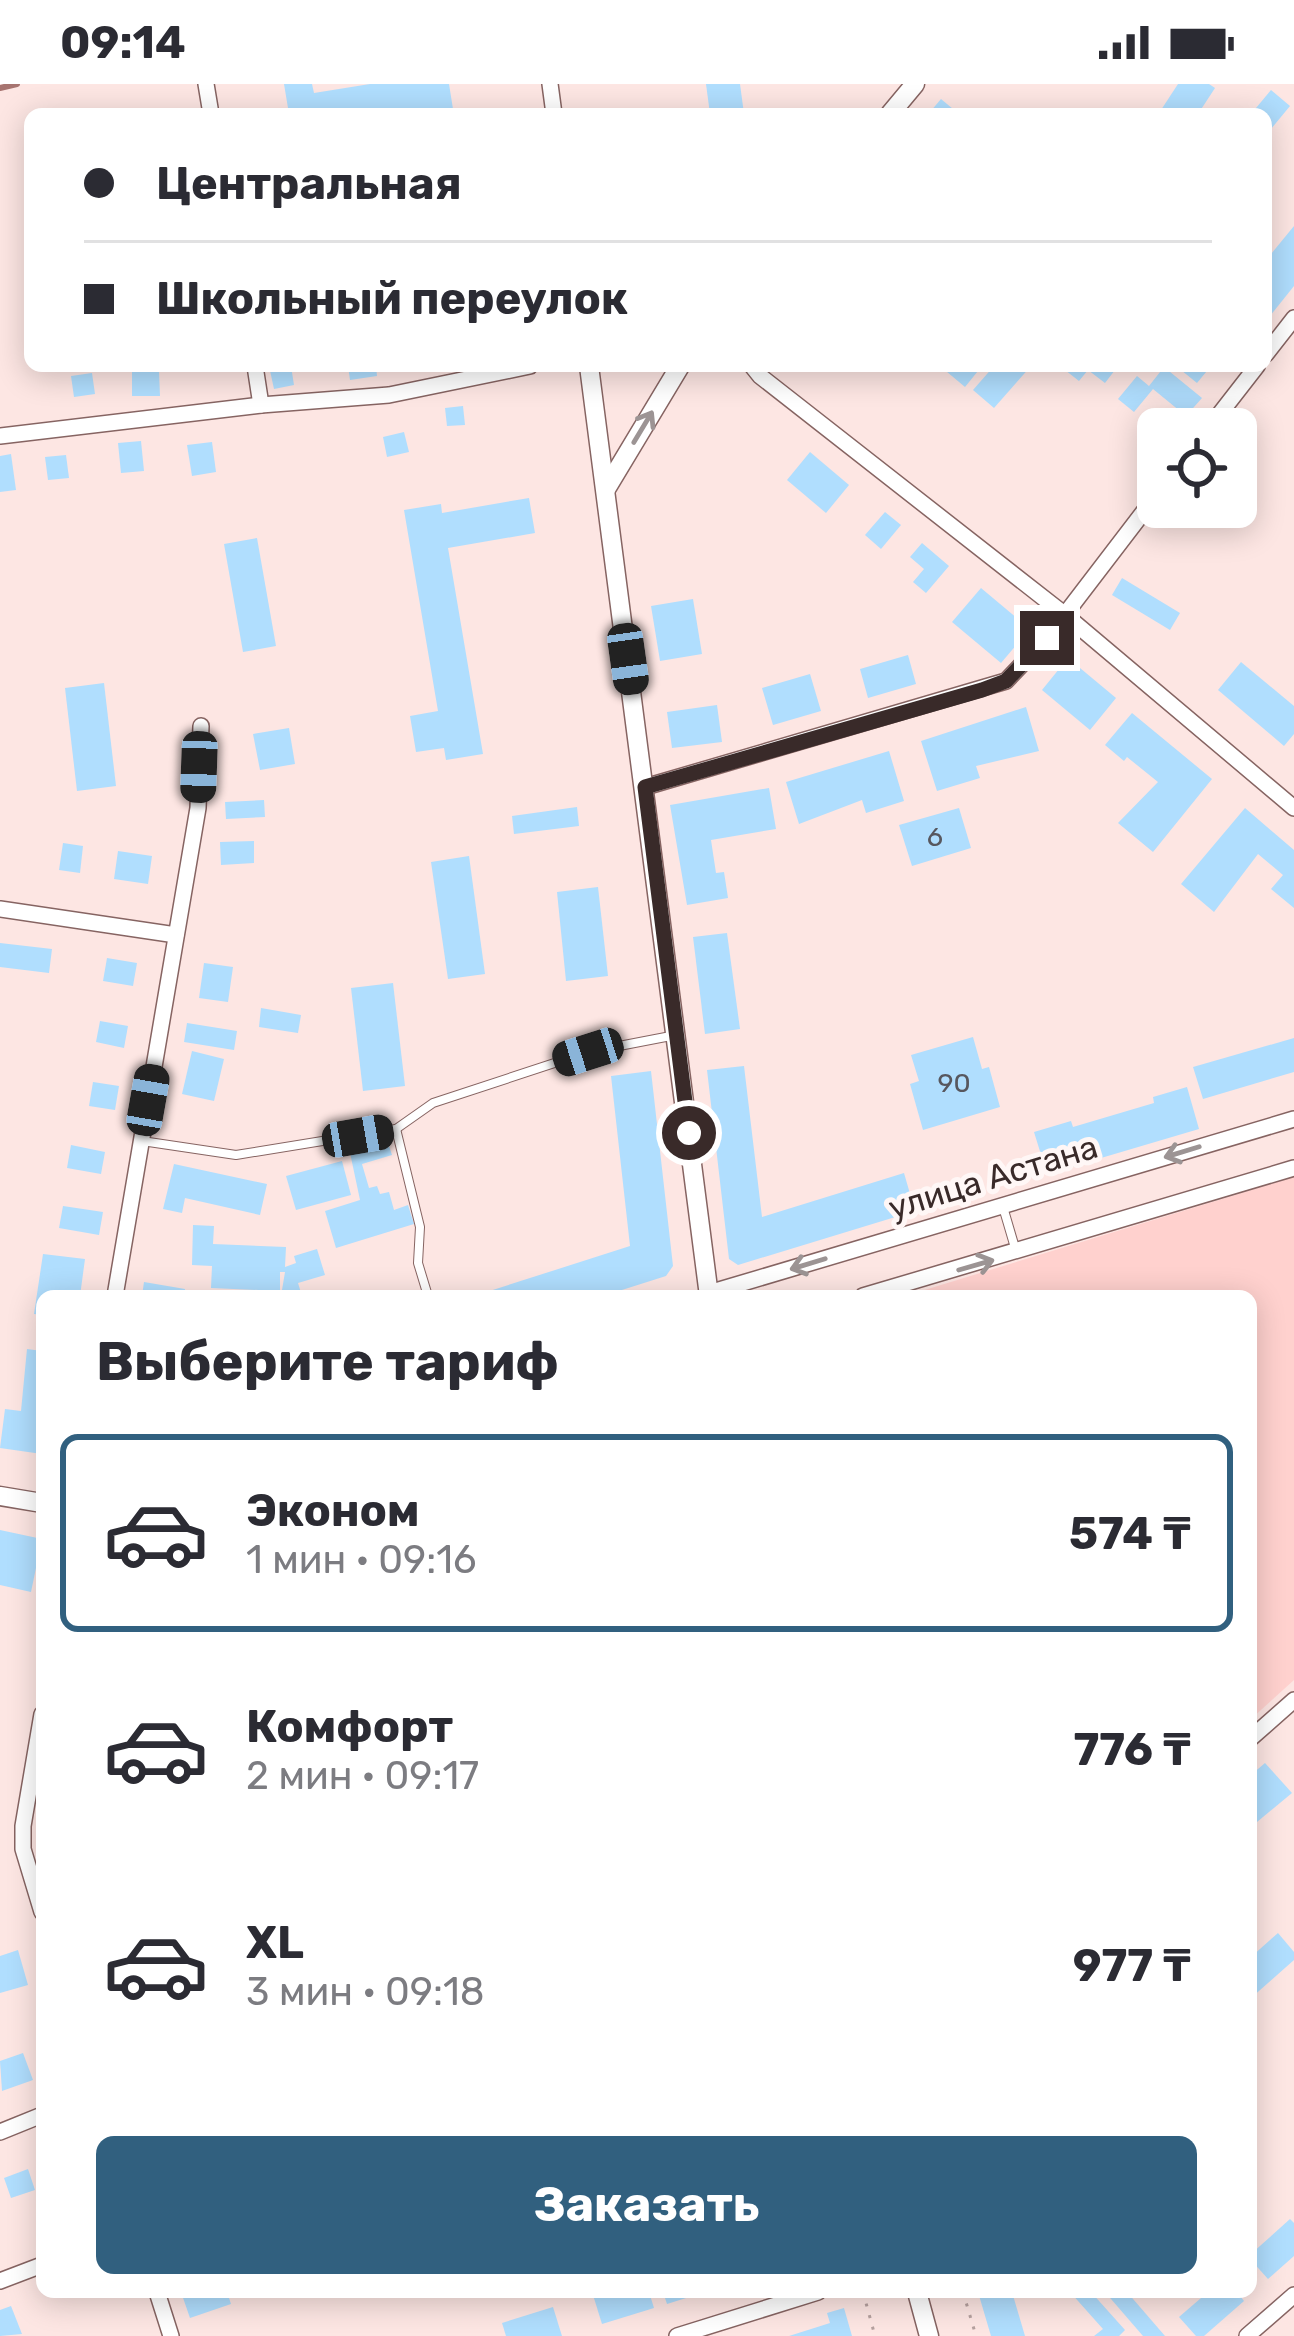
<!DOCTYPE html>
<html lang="ru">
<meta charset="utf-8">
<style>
body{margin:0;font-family:Rubik,sans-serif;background:#f2f2f3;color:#2b2b33;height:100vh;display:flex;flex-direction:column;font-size:45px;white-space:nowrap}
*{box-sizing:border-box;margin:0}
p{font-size:39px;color:#7c7c81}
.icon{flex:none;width:66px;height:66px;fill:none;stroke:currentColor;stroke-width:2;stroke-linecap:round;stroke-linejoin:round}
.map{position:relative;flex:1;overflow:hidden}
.panel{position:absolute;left:36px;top:1206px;width:1221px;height:1008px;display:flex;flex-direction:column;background:#fff;border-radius:18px;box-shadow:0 6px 30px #0003}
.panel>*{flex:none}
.banner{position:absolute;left:24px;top:24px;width:1248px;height:264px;border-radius:18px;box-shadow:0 6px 30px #0003;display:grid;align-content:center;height:264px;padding:0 60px;background:#fff}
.fabs{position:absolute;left:1137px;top:324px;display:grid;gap:24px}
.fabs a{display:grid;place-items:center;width:120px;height:120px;border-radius:18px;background:#fff;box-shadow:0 6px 30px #0003;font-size:60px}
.end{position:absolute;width:54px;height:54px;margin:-27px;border:15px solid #392a29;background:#fff;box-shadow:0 0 0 6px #fff}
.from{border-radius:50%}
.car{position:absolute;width:36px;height:72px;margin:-36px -18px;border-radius:15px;box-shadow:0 0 9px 3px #0007;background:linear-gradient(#222 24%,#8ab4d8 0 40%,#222 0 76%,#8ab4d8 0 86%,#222 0)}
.banner b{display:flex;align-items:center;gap:42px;height:114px;font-size:45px}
.banner b+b{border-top:3px solid #e1e1e2}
.banner i{width:30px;height:30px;background:#2b2b33}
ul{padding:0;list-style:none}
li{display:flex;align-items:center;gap:36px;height:198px;margin:0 24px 18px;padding:0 36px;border:6px solid transparent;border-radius:18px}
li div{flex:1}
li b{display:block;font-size:45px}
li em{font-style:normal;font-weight:700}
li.active{border-color:#31607f}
li>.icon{width:108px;height:108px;stroke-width:1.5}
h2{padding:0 60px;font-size:54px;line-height:144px}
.cta{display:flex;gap:24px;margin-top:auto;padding:24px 60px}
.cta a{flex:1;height:138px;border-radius:18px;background:#31607f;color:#fff;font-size:48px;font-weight:700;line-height:138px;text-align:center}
.status{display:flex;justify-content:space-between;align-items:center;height:84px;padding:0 60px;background:#fff;direction:ltr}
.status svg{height:33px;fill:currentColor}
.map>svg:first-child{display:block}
</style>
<div class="status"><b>09:14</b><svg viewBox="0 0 49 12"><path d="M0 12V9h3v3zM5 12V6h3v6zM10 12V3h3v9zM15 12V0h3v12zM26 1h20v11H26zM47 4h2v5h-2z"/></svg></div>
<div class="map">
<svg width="1294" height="2252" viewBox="0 0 1294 2252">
<rect width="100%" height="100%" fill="#fde6e3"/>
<polygon fill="#ffd1ce" points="1294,1093 1294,1596 1251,1635 1251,1212 905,1212"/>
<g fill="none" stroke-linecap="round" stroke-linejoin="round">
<polyline stroke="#a77470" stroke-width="6" points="0,4 17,0"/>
</g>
<g fill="#b0defe">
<polygon points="284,0 312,0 314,9 370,0 449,0 453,25 449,30 289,30"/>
<polygon points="706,0 740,0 744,30 710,30"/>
<polygon points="1178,0 1209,0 1215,4 1198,30 1168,30 1161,26"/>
<polygon points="1271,6 1290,22 1271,45 1266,41 1266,30 1251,30"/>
<polygon points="941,15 959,30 930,28"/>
<polygon points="1294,142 1294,202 1266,237 1266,176"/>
<polygon points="269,282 291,282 294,301 274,305"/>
<polygon points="348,282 376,282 377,292 350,296"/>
<polygon points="940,282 982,282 965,303"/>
<polygon points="994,282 1031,282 994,324 973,306"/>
<polygon points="1060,282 1110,282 1115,286 1105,299 1088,286 1079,297"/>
<polygon points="1176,282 1211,282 1197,299"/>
<polygon points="1164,283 1202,314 1186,332 1153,305 1134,328 1118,315 1137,292 1149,302"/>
<polygon points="159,287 160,312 132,312 132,288"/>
<polygon points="92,289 95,310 74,313 71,292"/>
<polygon points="463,322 465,341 447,342 445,324"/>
<polygon points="404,348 409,368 387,373 383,353"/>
<polygon points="141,357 144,387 121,389 118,359"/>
<polygon points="212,358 216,388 192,392 187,361"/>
<polygon points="810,368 849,401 826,429 787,396"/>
<polygon points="11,370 16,406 0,408 0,372"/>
<polygon points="66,371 69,394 48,396 45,373"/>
<polygon points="529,414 535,449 448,464 483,670 446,676 444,664 416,668 410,632 438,627 404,426 441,420 442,429"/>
<polygon points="885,428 901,441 881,465 865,451"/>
<polygon points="257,454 276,562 243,568 224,460"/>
<polygon points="922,459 949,482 926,509 913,498 924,485 910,473"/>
<polygon points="1122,494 1180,529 1170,546 1112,511"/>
<polygon points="981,504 1030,545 1001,579 952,538"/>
<polygon points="693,515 702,570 660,577 651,522"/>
<polygon points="908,571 916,600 868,614 860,585"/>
<polygon points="1068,574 1116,614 1090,646 1042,606"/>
<polygon points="1241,578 1294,622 1294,650 1284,662 1218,606"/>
<polygon points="810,590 821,627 773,641 762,604"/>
<polygon points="104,599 116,702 77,707 65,604"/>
<polygon points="717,621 722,658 672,664 667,628"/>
<polygon points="1026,623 1039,667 976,682 980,694 937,707 921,657"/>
<polygon points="1132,629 1212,695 1153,768 1118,739 1158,698 1127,673 1124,677 1105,661"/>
<polygon points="289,644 295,680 260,686 253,650"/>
<polygon points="889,667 904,717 866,729 862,716 799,740 786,698"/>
<polygon points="769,704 776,745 711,756 716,789 724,788 728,814 687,821 670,721"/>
<polygon points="264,716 265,733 226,735 225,718"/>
<polygon points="577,723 579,742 514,750 512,732"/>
<polygon points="959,724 971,764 912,782 899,741"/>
<polygon points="1245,724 1294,766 1294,824 1271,805 1283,791 1258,770 1214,828 1181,800"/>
<polygon points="254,757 254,779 221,781 220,758"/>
<polygon points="63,759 83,762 80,789 59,786"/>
<polygon points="118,767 152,772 148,800 114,795"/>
<polygon points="469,772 485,890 448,895 431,778"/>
<polygon points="598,803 608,892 566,897 557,808"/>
<polygon points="727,849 740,945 705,950 693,853"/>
<polygon points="0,859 52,865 49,889 0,883"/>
<polygon points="107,874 137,879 133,902 103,897"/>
<polygon points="204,879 233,883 228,918 199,914"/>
<polygon points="393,899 405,1002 363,1007 351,904"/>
<polygon points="261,924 301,931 298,949 259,943"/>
<polygon points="100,937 128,942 124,964 96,958"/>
<polygon points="187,939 237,947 234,966 184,958"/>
<polygon points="973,953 982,985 989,983 1000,1023 923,1046 910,1000 919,997 911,971"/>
<polygon points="1294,954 1294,988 1203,1015 1193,983"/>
<polygon points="192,967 224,975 214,1017 182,1010"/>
<polygon points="744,982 762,1133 904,1089 915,1127 738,1181 729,1175 707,986"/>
<polygon points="651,987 673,1182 666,1192 603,1212 474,1212 630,1162 611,992"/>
<polygon points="93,998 119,1002 115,1026 89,1022"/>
<polygon points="1187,1003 1199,1045 1047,1090 1034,1048 1071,1037 1073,1043 1154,1019 1153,1013"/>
<polygon points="386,1053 392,1071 362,1080 369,1104 377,1102 380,1110 389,1108 394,1126 408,1121 414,1140 336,1164 325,1127 360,1116 349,1064"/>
<polygon points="71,1061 105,1068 101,1090 67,1084"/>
<polygon points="342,1077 351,1111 296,1126 286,1092"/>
<polygon points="174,1080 267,1100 260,1131 185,1114 182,1129 163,1125"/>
<polygon points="63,1122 103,1128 99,1151 59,1144"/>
<polygon points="193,1141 214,1142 213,1160 286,1163 285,1183 296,1179 294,1172 317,1165 325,1191 298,1199 302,1212 281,1212 285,1188 280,1188 280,1207 211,1204 212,1182 192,1181"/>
<polygon points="43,1170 85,1175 80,1212 42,1212 42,1231 34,1230"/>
<polygon points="144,1198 185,1205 184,1212 142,1212"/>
<polygon points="27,1265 42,1267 42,1370 0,1364 5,1325 21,1327"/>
<polygon points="0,1446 42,1455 31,1508 0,1501"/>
<polygon points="1265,1679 1292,1709 1251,1743 1251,1691"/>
<polygon points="1278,1849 1294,1868 1294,1876 1251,1914 1251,1873"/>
<polygon points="18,1866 28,1901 0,1909 0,1872"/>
<polygon points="23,1969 33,1996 2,2007 0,1977"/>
<polygon points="28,2085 35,2106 11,2114 4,2094"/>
<polygon points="1290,2135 1294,2139 1294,2172 1268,2195 1251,2176 1251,2170"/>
<polygon points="181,2208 227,2208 231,2220 190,2234"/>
<polygon points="601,2208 649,2208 654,2224 602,2240 593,2211"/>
<polygon points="663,2208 702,2208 702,2209 667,2220"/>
<polygon points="978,2208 1012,2208 1025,2252 991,2252"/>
<polygon points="1070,2208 1091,2208 1125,2246 1119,2252 1094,2252 1103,2245"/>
<polygon points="1105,2208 1127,2208 1165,2252 1143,2252"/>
<polygon points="1208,2208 1237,2208 1244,2217 1204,2252 1196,2252 1179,2233"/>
<polygon points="11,2222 22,2250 0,2252 0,2226"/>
<polygon points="553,2223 562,2252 506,2252 502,2239"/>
<polygon points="844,2224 852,2252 789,2252 830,2239 827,2229"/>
</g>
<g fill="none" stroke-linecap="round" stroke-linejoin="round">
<g stroke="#866462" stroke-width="10">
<g id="service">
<polyline points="396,1045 420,1143 418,1179 428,1212"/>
<polyline points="142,1057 236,1071 396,1045 433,1019 588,968 676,951"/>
<polyline points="1003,1123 1016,1167"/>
</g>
</g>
<g stroke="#866462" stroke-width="18">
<g id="minor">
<polyline points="206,0 211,30"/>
<polyline points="550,0 554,30"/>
<polyline points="1266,270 1294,234"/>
<polyline points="255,282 261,321"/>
<polyline points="752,282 760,292 1064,530 1294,724"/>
<polyline points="1208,345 1257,282"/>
<polyline points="0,352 261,321 389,311 530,282"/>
<polyline points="645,703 1006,597 1047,554 1158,409"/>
<polyline points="0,825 176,851"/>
<polyline points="709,1209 1294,1035"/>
<polyline points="115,1212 198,724 201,642"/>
<polyline points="863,1212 1294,1084"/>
<polyline points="42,1630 23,1742 23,1765 42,1828"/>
<polyline points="1251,1654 1294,1616"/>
<polyline points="0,2048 42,2031"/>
<polyline points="0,2197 42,2181"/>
<polyline points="157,2208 171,2252"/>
<polyline points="677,2252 818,2208"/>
<polyline points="1247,2252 1294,2211"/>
</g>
</g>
<g stroke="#866462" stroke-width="21">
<g id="tertiary">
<polyline points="890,30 915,0"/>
<polyline points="589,282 709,1212"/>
<polyline points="606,405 680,282"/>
<polyline points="0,1412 42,1419"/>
<polyline points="917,2208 929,2252"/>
</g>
</g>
<g stroke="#b6a19f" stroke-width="3" stroke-dasharray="3 9" stroke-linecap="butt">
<polyline points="863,2208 875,2252"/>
<polyline points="963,2208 976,2252"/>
</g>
<use href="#service" stroke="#fff" stroke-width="8"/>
<use href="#minor" stroke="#fff" stroke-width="15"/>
<use href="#tertiary" stroke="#fff" stroke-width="18"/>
</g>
<defs><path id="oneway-shaft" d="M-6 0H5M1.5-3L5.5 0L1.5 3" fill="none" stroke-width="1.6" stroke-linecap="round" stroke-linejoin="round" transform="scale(3)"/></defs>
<g stroke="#9c9494">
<use href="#oneway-shaft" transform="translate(643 343) rotate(-59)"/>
<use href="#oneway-shaft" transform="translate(1182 1068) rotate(163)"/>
<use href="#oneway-shaft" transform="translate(808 1180) rotate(163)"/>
<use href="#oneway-shaft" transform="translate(976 1181) rotate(-16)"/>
</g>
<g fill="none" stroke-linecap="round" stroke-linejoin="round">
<polyline stroke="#392a29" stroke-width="15" points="689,1049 645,703 982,606 1006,597 1047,554"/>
</g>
<g text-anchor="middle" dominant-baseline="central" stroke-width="10" stroke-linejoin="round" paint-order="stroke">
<g font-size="27" fill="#57575e">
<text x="935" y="753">6</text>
<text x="954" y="999">90</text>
</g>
<g font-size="33" fill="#392a29" stroke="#fff7f6">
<text transform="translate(993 1093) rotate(-17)">улица Астана</text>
</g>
</g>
</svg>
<div class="fabs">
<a><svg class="icon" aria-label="locate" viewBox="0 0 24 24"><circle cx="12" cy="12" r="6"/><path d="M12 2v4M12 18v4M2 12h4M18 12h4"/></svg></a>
</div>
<i class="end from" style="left:689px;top:1049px"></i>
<i class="end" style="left:1047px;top:554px"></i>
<i class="car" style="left:628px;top:575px;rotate:172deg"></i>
<i class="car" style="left:199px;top:683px;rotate:182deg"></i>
<i class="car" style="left:588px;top:968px;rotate:252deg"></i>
<i class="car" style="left:148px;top:1016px;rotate:10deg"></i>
<i class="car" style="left:358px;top:1052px;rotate:80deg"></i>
<div class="banner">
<b><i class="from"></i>Центральная</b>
<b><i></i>Школьный переулок</b>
</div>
<section class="panel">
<h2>Выберите тариф</h2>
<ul>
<li class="active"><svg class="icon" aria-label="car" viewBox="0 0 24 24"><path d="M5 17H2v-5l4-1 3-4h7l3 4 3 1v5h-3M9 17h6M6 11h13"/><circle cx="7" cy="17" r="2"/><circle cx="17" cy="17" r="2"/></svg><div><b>Эконом</b><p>1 мин · 09:16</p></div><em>574 ₸</em></li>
<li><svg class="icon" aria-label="car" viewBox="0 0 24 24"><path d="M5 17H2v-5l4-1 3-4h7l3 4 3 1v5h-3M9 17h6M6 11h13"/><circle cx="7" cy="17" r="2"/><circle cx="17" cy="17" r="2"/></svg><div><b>Комфорт</b><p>2 мин · 09:17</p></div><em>776 ₸</em></li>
<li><svg class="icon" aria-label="car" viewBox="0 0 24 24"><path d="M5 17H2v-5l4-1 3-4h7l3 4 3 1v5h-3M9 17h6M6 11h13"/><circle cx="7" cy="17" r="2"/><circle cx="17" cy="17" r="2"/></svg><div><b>XL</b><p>3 мин · 09:18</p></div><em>977 ₸</em></li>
</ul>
<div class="cta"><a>Заказать</a></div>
</section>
</div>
